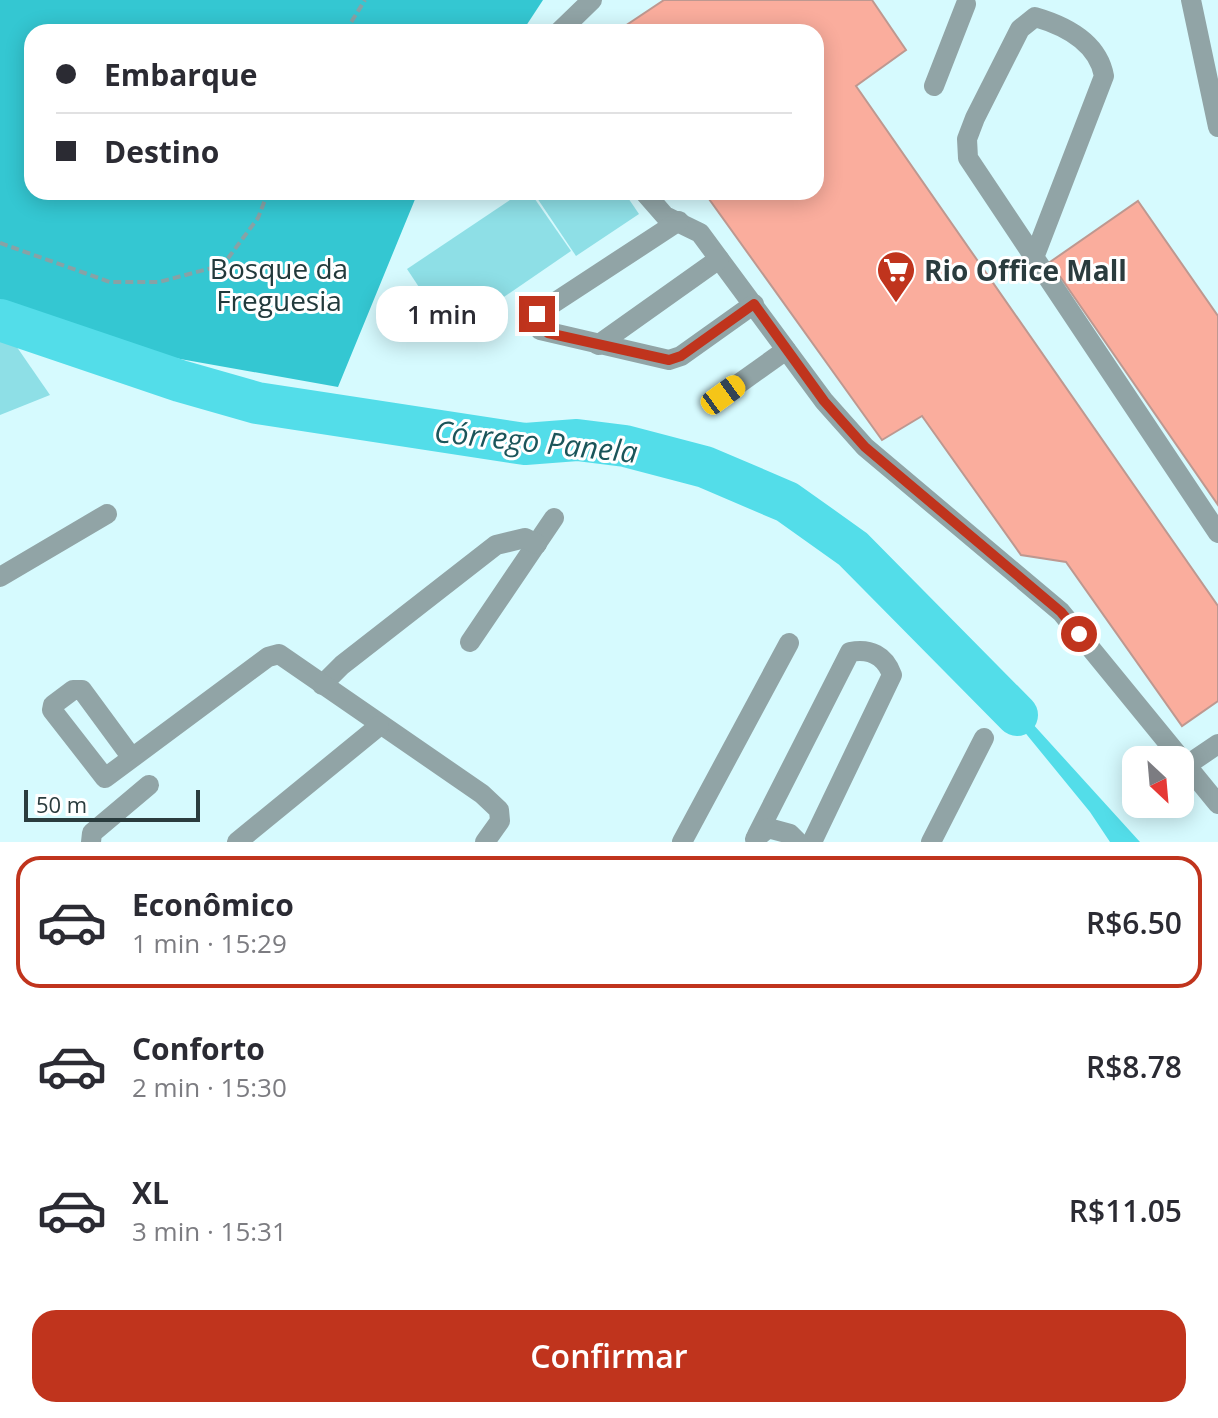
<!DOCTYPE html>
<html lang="pt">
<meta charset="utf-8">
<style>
body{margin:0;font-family:"Open Sans",sans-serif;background:#f2f2f3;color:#2b2b33;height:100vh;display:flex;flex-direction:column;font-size:30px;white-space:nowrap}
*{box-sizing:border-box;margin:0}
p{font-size:26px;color:#7c7c81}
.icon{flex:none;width:44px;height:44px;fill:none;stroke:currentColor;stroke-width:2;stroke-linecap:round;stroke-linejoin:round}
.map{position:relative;height:842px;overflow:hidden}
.sheet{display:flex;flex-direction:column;background:#fff;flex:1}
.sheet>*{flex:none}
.top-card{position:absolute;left:24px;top:24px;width:800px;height:176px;border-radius:24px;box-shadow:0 4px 20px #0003;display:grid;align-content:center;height:176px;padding:0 32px;background:#fff}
.needle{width:52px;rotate:154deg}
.fabs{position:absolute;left:1122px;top:746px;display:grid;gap:16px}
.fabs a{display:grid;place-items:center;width:72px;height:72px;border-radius:16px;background:#fff;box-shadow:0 4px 20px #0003;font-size:40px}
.scale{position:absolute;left:24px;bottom:20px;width:176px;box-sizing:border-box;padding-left:8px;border:4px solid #2a3c3e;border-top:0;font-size:22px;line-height:28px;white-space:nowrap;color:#2a3c3e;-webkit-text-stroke:6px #fff;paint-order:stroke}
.end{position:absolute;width:36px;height:36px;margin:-18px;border:10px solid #c0341d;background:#fff;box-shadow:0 0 0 4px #fff}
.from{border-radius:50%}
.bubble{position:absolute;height:56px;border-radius:24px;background:#fff;box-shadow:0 4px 20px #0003;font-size:26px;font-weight:600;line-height:56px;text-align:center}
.car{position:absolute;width:24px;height:48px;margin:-24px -12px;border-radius:10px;box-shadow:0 0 6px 2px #0007;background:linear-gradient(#f5c518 24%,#345 0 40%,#f5c518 0 76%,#345 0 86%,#f5c518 0)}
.top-card b{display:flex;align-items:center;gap:28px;height:76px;font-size:30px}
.top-card b+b{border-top:2px solid #e1e1e2}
.top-card i{width:20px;height:20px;background:#2b2b33}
ul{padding:14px 0 0;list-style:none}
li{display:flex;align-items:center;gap:24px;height:132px;margin:0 16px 12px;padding:0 16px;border:4px solid transparent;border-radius:24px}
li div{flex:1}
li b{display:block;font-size:30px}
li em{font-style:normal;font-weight:600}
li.current{border-color:#c0341d}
li>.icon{width:72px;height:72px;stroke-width:1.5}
.primary-button{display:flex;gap:16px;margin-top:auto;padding:16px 32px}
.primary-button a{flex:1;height:92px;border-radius:24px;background:#c0341d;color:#fff;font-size:32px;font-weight:600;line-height:92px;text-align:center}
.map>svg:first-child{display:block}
</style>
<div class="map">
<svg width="1218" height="842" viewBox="0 0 1218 842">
<rect width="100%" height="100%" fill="#d6fafe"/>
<g fill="#8edfe6">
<polygon points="522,192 530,192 571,251 450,334 407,269"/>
<polygon points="533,192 624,192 639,214 576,256"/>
<polygon points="0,334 12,340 50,395 0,415"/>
</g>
<polygon fill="#34c7d2" points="0,0 543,0 522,32 32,32 32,192 418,192 338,387 124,349 0,301"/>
<polygon fill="#53dde9" points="978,675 1031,722 1140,842 1110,842 1090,812"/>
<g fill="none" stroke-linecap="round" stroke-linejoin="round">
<polyline stroke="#53dde9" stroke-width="42" points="0,320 180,381 257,403 525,444 577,440 625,446 705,467 787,502 853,549 1017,715"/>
</g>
<g fill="#faad9d" stroke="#be9890" stroke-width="2">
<polygon points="664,0 872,0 906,50 856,86 1218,606 1218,701 1182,726 1066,562 1021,555 922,416 882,440 704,192 816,192 816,32 616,32"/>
<polygon points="1138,201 1218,316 1218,505 1050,262"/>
</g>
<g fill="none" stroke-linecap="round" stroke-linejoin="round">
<g stroke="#87a2a6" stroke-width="4" stroke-dasharray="8 4" stroke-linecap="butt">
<polyline points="345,32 365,0"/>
<polyline points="0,243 110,282 159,282 223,265 258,218 268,192"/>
</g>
<g stroke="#91a4a6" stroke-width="20">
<polyline points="1191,0 1218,127"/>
<polyline points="559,32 592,0"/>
<polyline points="934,86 966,4"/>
<polyline points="644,192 665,216 700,233 824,401 865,447 1061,612 1218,804"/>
<polyline points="679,221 537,314 535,322 540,330 669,360 681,356 754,304"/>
<path d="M1035,255L1104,76C1098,43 1066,26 1035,17L1020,29L975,118L967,139L968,158L1218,533"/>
<polyline points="598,345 719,259"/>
<polyline points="723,395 786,350"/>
<polyline points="0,577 107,514"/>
<polyline points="470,642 554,518"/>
<polyline points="322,685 342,665 496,545 525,538 537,544"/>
<polyline points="132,758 82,690 73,690 53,705 52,710 105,778 268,657 279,654 482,794 499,810 500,821 485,842"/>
<polyline points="1187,765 1218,744"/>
<path d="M757,835L850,652C870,648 885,655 892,675L812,842"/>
<polyline points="755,839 768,828 790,834 798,842"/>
<polyline points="91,842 92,833 149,785"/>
<polyline points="237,842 379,726"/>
<polyline points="682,842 789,643"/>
<polyline points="931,842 984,738"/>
</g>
</g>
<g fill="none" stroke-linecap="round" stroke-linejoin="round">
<polyline stroke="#c0341d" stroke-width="10" points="537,314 535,322 548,333 669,360 681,356 754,304 824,401 865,447 1061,612 1079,634"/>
</g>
<defs>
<g id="supermarket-pin" transform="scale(2)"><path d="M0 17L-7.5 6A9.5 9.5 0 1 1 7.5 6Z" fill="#c0341d" stroke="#fff"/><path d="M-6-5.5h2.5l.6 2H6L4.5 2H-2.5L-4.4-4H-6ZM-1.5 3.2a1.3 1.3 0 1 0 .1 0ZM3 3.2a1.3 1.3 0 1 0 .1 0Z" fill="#fff"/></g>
</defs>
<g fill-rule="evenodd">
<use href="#supermarket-pin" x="896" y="270"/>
</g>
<g text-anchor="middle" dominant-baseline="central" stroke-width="6" stroke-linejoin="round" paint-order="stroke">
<g font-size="28" fill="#223a3c" stroke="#fff">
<text x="279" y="268">Bosque da<tspan x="279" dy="32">Freguesia</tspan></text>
</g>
<g font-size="28" font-weight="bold" fill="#2a3c3e" stroke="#fff" text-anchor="start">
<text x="924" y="270">Rio Office Mall</text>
</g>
<g font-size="30" font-style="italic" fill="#1b555a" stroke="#fff">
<text transform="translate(536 441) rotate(6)">Córrego Panela</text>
</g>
</g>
</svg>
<div class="fabs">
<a><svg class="needle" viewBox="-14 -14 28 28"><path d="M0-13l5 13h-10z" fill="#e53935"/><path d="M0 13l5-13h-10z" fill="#7c7c81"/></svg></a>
</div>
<div class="scale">50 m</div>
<i class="end from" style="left:1079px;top:634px"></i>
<i class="end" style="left:537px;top:314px"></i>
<div class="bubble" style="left:376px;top:286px;width:132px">1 min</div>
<i class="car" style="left:723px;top:395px;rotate:54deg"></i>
<div class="top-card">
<b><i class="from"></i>Embarque</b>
<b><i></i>Destino</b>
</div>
</div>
<section class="sheet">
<ul>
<li class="current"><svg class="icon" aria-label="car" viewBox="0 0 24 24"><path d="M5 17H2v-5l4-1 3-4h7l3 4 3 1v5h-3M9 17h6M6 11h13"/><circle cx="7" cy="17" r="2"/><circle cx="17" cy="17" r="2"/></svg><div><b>Econômico</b><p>1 min · 15:29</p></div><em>R$6.50</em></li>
<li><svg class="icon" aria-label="car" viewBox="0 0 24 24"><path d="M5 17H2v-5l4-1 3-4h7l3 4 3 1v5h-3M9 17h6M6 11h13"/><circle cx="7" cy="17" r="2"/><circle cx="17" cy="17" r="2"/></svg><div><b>Conforto</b><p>2 min · 15:30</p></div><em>R$8.78</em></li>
<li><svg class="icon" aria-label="car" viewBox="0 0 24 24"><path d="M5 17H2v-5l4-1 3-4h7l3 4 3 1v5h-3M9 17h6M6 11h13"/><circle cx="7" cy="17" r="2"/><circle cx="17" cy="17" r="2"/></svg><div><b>XL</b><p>3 min · 15:31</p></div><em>R$11.05</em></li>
</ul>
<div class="primary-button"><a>Confirmar</a></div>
</section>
